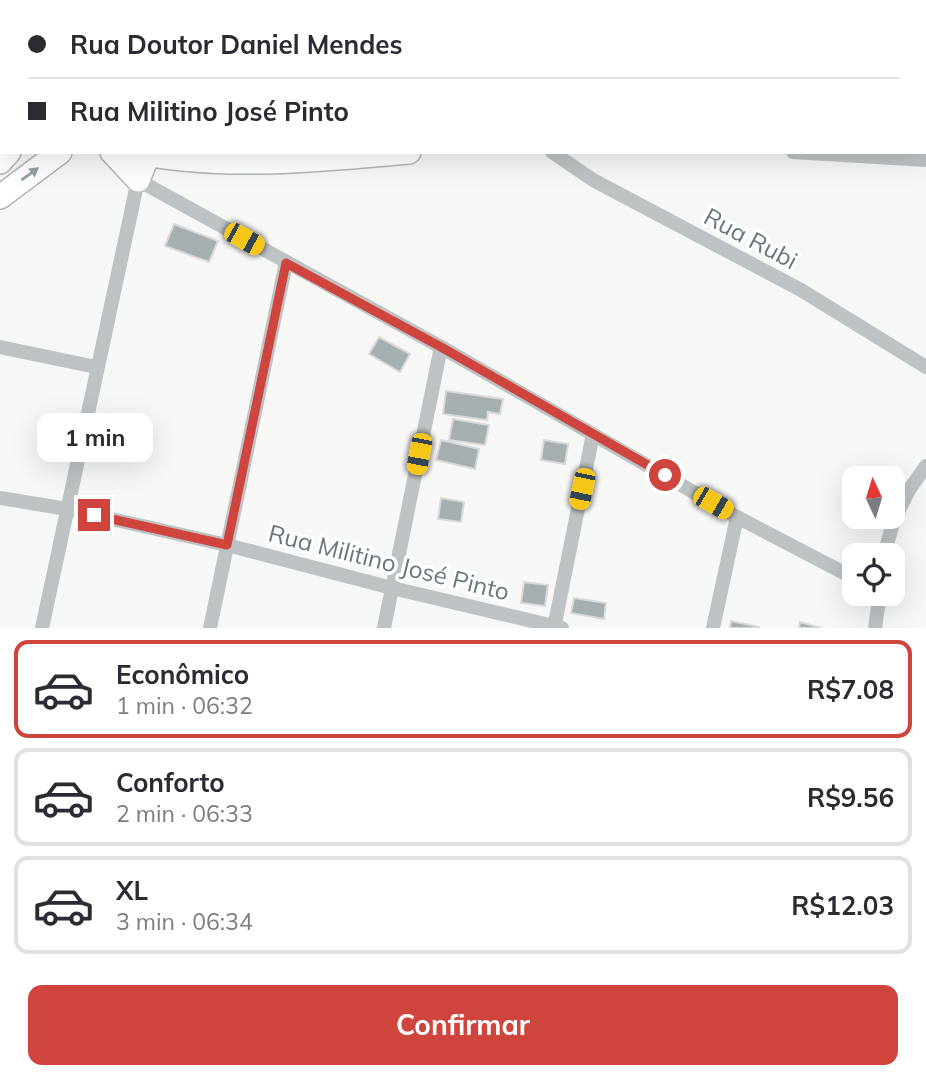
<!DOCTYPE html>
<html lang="pt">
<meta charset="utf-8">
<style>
body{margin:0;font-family:Mulish,sans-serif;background:#f7f7f7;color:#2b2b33;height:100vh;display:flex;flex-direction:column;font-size:26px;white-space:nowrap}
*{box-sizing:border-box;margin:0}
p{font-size:23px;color:#7c7c81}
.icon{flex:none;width:38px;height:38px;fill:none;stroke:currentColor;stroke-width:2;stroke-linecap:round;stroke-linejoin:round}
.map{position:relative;height:628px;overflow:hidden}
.details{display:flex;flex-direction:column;background:#fff;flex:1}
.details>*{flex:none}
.banner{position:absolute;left:0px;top:0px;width:928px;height:154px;box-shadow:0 7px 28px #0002;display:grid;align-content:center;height:154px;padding:0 28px;background:#fff}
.needle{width:46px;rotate:356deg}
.buttons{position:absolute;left:842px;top:466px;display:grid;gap:14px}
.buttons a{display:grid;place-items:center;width:63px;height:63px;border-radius:14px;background:#fff;box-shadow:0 7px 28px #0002;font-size:35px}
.end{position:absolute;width:32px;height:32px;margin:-16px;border:9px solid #cf453d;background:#fff;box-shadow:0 0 0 4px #fff}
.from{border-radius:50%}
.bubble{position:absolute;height:49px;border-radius:14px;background:#fff;box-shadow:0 7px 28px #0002;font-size:23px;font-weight:700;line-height:49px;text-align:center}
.car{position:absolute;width:21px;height:42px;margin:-21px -10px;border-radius:9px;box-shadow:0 0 5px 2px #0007;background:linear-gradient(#f5c518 24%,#345 0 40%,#f5c518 0 76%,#345 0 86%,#f5c518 0)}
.banner b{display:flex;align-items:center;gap:24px;height:66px;font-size:26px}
.banner b+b{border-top:2px solid #e1e1e2}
.banner i{width:18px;height:18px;background:#2b2b33}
ul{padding:12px 0 0;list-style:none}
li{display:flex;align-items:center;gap:21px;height:98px;margin:0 14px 10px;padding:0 14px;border:4px solid #e1e1e2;border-radius:14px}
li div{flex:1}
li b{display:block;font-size:26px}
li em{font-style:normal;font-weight:700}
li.active{border-color:#cf453d}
li>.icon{width:63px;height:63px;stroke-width:1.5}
.button{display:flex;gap:14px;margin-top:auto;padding:14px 28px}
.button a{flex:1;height:80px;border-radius:14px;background:#cf453d;color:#fff;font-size:28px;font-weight:700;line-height:80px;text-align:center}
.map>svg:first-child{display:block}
</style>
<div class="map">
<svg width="926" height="628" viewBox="0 0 926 628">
<rect width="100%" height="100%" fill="#f7f7f5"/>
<g fill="#a5aeb1" stroke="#d9d9d8" stroke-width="2">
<polygon points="174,224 218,241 209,262 165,246"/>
<polygon points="379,337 410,354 400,372 369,354"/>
<polygon points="446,391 503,399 500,414 488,412 487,420 443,414"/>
<polygon points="453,419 489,425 485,445 449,440"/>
<polygon points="441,440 479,449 475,469 436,460"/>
<polygon points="544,440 568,444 565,464 541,460"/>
<polygon points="441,498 464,502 461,522 438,519"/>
<polygon points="524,582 548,585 545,606 521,603"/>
<polygon points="574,598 606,603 604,619 571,613"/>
<polygon points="731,621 759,627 759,628 730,628"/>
<polygon points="800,622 821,628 799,628"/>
</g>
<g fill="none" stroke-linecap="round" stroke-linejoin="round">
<g stroke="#b1b6b9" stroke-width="26">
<g id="primary">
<polyline points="114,2 116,0"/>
<polyline points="159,2 161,0"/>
<polyline points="112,152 138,180 149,152"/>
<path d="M134,152C225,170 318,160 409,152"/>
<polyline points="0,162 9,152"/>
<polyline points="0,197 60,152"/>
</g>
</g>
<g stroke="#bdc2c4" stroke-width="14">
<polyline points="369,2 375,0"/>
<polyline points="0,59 2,60"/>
<polyline points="552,152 593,180 801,290 926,367"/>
<polyline points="793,152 926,160"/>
<polyline points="0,347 96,367"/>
<polyline points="0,498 67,509 227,545 392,588 562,628"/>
<polyline points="884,555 894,520 909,490 926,466"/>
<polyline points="42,628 138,180 441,347 737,517 850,576 854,575"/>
<polyline points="210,628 286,263"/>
<polyline points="384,628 441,347"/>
<polyline points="554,628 593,434"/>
<polyline points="713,628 737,517"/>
<polyline points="875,628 880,593"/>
</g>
<use href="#primary" stroke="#fff" stroke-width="23"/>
</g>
<defs><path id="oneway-solid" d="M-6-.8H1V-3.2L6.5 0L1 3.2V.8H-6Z" transform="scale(1.75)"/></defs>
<use fill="#94a0a4" href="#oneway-solid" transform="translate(30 174) rotate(-36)"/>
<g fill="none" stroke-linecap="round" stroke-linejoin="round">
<polyline stroke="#cf453d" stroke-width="9" points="94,515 227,545 286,263 441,347 665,475"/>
</g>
<g text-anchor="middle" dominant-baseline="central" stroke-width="7" stroke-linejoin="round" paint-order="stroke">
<g font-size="24" fill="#66777d" stroke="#fff">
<text transform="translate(751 238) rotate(28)">Rua Rubi</text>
<text transform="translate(389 562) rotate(14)">Rua Militino José Pinto</text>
</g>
</g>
</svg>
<div class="buttons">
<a><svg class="needle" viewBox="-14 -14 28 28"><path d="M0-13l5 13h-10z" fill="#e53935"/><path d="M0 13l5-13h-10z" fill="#7c7c81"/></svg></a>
<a><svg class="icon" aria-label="locate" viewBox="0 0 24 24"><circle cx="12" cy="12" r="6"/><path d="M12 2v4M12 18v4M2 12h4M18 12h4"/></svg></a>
</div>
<i class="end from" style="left:665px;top:475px"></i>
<i class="end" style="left:94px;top:515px"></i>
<div class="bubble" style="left:37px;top:413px;width:116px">1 min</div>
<i class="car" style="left:244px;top:239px;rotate:119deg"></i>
<i class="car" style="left:419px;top:454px;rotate:191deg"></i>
<i class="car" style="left:582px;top:489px;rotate:192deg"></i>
<i class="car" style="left:713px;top:503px;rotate:120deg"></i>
<div class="banner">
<b><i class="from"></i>Rua Doutor Daniel Mendes</b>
<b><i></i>Rua Militino José Pinto</b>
</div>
</div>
<section class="details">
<ul>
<li class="active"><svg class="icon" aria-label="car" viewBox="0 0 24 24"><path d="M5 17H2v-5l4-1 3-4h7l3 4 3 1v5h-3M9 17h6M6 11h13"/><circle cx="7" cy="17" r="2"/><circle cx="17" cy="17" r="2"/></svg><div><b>Econômico</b><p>1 min · 06:32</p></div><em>R$7.08</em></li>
<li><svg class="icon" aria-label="car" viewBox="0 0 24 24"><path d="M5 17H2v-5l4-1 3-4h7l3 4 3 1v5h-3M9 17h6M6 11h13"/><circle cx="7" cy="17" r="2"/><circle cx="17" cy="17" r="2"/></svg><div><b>Conforto</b><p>2 min · 06:33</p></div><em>R$9.56</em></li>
<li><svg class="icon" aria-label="car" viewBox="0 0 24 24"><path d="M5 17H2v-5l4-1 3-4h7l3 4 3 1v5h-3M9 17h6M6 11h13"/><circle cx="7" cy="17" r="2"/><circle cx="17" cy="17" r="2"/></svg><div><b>XL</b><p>3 min · 06:34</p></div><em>R$12.03</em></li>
</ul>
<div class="button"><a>Confirmar</a></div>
</section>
